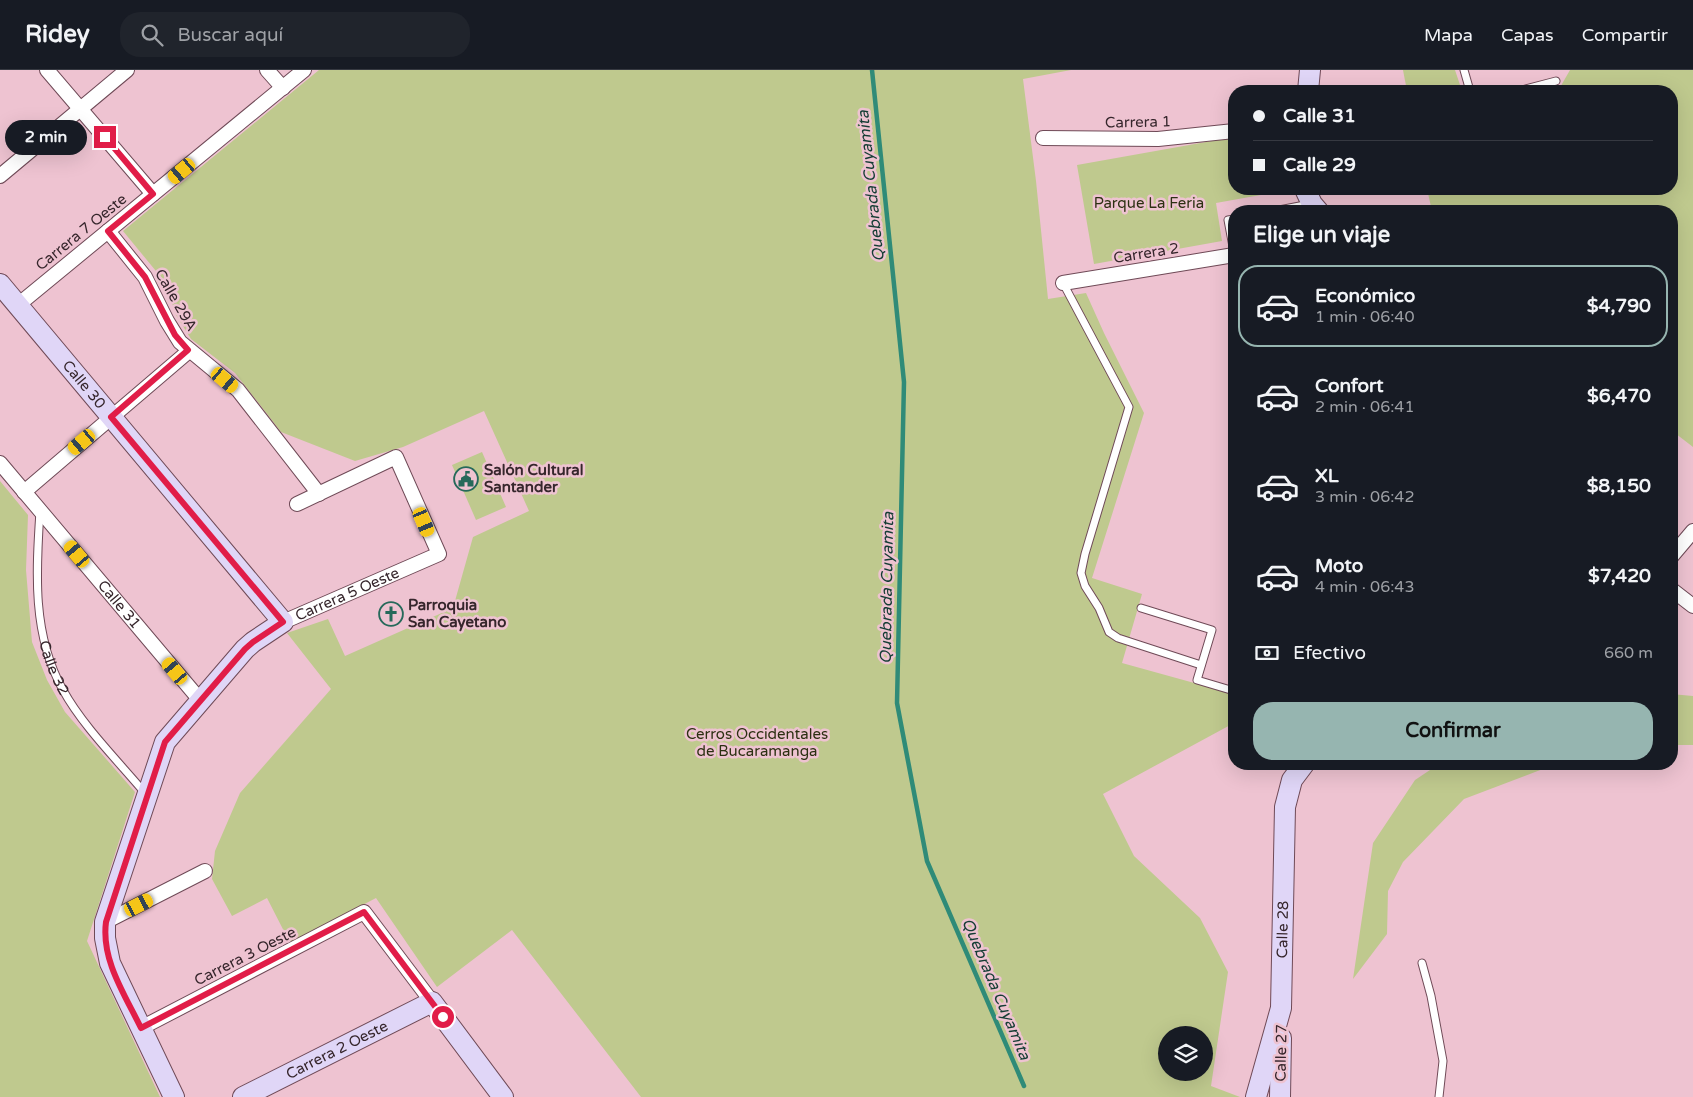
<!DOCTYPE html>
<html lang="es">
<meta charset="utf-8">
<style>
body{margin:0;font-family:"Varela Round",sans-serif;background:#20242c;color:#f1f3f6;height:100vh;display:flex;flex-direction:column;font-size:19px;white-space:nowrap}
*{box-sizing:border-box;margin:0}
p{font-size:16px;color:#9ea1a6}
.icon{flex:none;width:28px;height:28px;fill:none;stroke:currentColor;stroke-width:2;stroke-linecap:round;stroke-linejoin:round}
.map{position:relative;flex:1;overflow:hidden}
.drawer{position:absolute;left:1228px;top:135px;width:450px;height:565px;display:flex;flex-direction:column;background:#171b24;border-radius:20px;box-shadow:0 5px 20px #0002}
.drawer>*{flex:none}
.guide{position:absolute;left:1228px;top:15px;width:450px;height:110px;border-radius:20px;box-shadow:0 5px 20px #0002;display:grid;align-content:center;height:110px;padding:0 25px;background:#171b24}
.tools{position:absolute;left:1158px;top:956px;display:grid;gap:10px}
.tools a{display:grid;place-items:center;width:55px;height:55px;border-radius:50%;background:#171b24;box-shadow:0 5px 20px #0002;font-size:25px}
.end{position:absolute;width:22px;height:22px;margin:-11px;border:6px solid #e11d48;background:#fff;box-shadow:0 0 0 2px #fff}
.from{border-radius:50%}
.bubble{position:absolute;height:35px;border-radius:18px;background:#171b24;box-shadow:0 5px 20px #0002;font-size:16px;font-weight:800;line-height:35px;text-align:center}
.car{position:absolute;width:15px;height:30px;margin:-15px -8px;border-radius:6px;box-shadow:0 0 4px 1px #0007;background:linear-gradient(#f5c518 24%,#345 0 40%,#f5c518 0 76%,#345 0 86%,#f5c518 0)}
.guide b{display:flex;align-items:center;gap:18px;height:48px;font-size:19px}
.guide b+b{border-top:1px solid #363941}
.guide i{width:12px;height:12px;background:#f1f3f6}
ul{padding:0;list-style:none}
li{display:flex;align-items:center;gap:15px;height:82px;margin:0 10px 8px;padding:0 15px;border:2px solid transparent;border-radius:20px}
li div{flex:1}
li b{display:block;font-size:19px}
li em{font-style:normal;font-weight:800}
li.active{border-color:#96b5b0}
li>.icon{width:45px;height:45px;stroke-width:1.5}
h2{padding:0 25px;font-size:22px;line-height:60px}
.pay{display:flex;align-items:center;gap:12px;height:55px;padding:0 25px;font-size:19px}
.pay p{margin-inline-start:auto}
.button{display:flex;gap:10px;margin-top:auto;padding:10px 25px}
.button a{flex:1;height:58px;border-radius:20px;background:#96b5b0;color:#111;font-size:20px;font-weight:800;line-height:58px;text-align:center}
header{display:flex;align-items:center;gap:30px;box-sizing:border-box;height:70px;padding:0 25px;background:#171b24;border-bottom:1px solid #363941}
header strong{font-size:24px}
nav{display:flex;gap:28px;margin-inline-start:auto;font-size:18px}
.search{width:350px;height:45px;background:#20242c;display:flex;align-items:center;gap:12px;box-sizing:border-box;padding:0 18px;border-radius:20px;color:#9ea1a6;font-size:19px}
.map>svg:first-child{display:block}
</style>
<header>
<strong>Ridey</strong>
<div class="search"><svg class="icon" aria-label="search" viewBox="0 0 24 24"><circle cx="10" cy="10" r="6"/><path d="M15 15l6 6"/></svg>Buscar aquí</div>
<nav><a>Mapa</a><a>Capas</a><a>Compartir</a></nav>
</header>
<div class="map">
<svg width="1693" height="1027" viewBox="0 0 1693 1027">
<rect width="100%" height="100%" fill="#eec3d1"/>
<g fill="#bfc98e" fill-rule="evenodd">
<path d="M319,0H1071L1023,9L1036,111L1048,229L1086,223L1104,263L1144,343L1092,508L1142,524L1122,593L1234,624V653L1103,724L1134,786L1200,848L1228,902L1211,1016L1240,1027H641L512,860L437,917L376,828L290,873L267,828L232,846L212,809L215,781L240,723L331,619L287,563L328,549L345,586L453,538L473,467L529,441L484,341L403,377L355,391L281,362L235,303L191,269L176,245L165,212L123,161ZM1166,965H1204V1002H1166Z"/>
<polygon points="1403,0 1455,0 1462,21 1407,21"/>
<polygon points="1570,0 1693,0 1693,377 1671,360 1671,141 1432,141 1427,119 1671,119 1671,21 1558,21"/>
<polygon points="1234,67 1234,119 1295,119 1216,133 1222,171 1094,194 1077,95"/>
<polygon points="482,382 506,437 476,450 452,395"/>
<polygon points="0,411 28,445 26,500 32,572 47,610 65,642 135,722 87,871 160,1027 0,1027"/>
<polygon points="1671,624 1693,626 1693,675 1671,675"/>
<polygon points="1439,694 1556,694 1464,729 1403,792 1388,821 1387,864 1353,909 1373,773 1415,710"/>
</g>
<g fill="none" stroke-linecap="round" stroke-linejoin="round">
<polyline stroke="#2f8b78" stroke-width="4.5" points="872,0 904,312 897,633 927,791 1024,1016"/>
<g stroke="#6f4a57" stroke-width="9">
<g id="lane">
<polyline points="1464,0 1470,21"/>
<polyline points="1518,21 1556,11"/>
<polyline points="1274,141 1310,134"/>
<polyline points="1234,149 1228,150 1234,182"/>
<polyline points="1063,213 1129,337 1085,484 1081,503 1085,516 1099,538 1109,562 1118,568 1201,595"/>
<path id="s1" d="M40,441C36,502 32,565 63,620C82,655 118,691 144,722"/>
<polyline points="1141,538 1212,560 1197,610 1234,621"/>
<polyline points="1422,893 1431,926 1443,991 1439,1027"/>
</g>
</g>
<g stroke="#6f4a57" stroke-width="16">
<g id="street">
<polyline points="47,0 153,124"/>
<polyline points="267,0 283,18"/>
<polyline points="1043,68 1158,69 1234,61"/>
<polyline points="0,106 127,0"/>
<polyline points="108,161 145,207 167,251 180,272 238,320 319,424"/>
<polyline points="1063,213 1234,185"/>
<polyline points="18,235 304,0"/>
<path id="s2" d="M0,393L200,630"/>
<polyline points="24,422 189,281"/>
<polyline points="1671,487 1693,461"/>
<polyline points="1671,519 1693,536"/>
<path id="s3" d="M283,552L439,484L396,387L297,434"/>
<polyline points="105,852 205,801"/>
<polyline points="141,958 364,842 432,932"/>
</g>
</g>
<g stroke="#6f4a57" stroke-width="22">
<g id="secondary">
<polyline points="1308,21 1310,0"/>
<polyline points="1305,119 1312,134 1318,141"/>
<path id="s4" d="M0,214L283,552L253,572L245,579L165,672L105,852V868L110,893L174,1027"/>
<path id="s5" d="M243,1027L432,932L503,1027"/>
<path id="s6" d="M1256,1027L1281,938L1285,737L1292,710L1304,694"/>
<polyline points="1280,1027 1281,968"/>
</g>
</g>
<use href="#lane" stroke="#fff" stroke-width="7"/>
<use href="#street" stroke="#fff" stroke-width="14"/>
<use href="#secondary" stroke="#e0d6f7" stroke-width="20"/>
</g>
<g fill="none" stroke-linecap="round" stroke-linejoin="round">
<path stroke="#e11d48" stroke-width="6" d="M105,67L153,124L108,161L145,207L175,265L188,280L111,347L283,552L253,572L245,579L165,672L106,852C101,890 125,925 141,958L364,842L443,947"/>
</g>
<defs>
<g id="civic-ring" transform="scale(1.25)"><circle r="9.5" fill="#eec3d1" stroke="#26695a" stroke-width="1.5"/><path d="M-.6-6.5H3V-4.5H.6V-3L4-1V1h2V6H-6V1h2V-1L-.6-3ZM-1.2 2.5V6h2.4V2.5Z" fill="#26695a"/></g>
<g id="church-ring" transform="scale(1.25)"><circle r="9.5" fill="#eec3d1" stroke="#26695a" stroke-width="1.5"/><path d="M-1.2-6h2.4v3.5h3.3v2.4h-3.3V6h-2.4V-.1h-3.3v-2.4h3.3Z" fill="#26695a"/></g>
</defs>
<g fill-rule="evenodd">
<use href="#civic-ring" x="466" y="409"/>
<use href="#church-ring" x="391" y="544"/>
</g>
<g text-anchor="middle" dominant-baseline="central" stroke-width="5" stroke-linejoin="round" paint-order="stroke">
<g font-size="15" fill="#36262c" stroke="#eec3d1">
<text transform="translate(1138 52) rotate(-1)">Carrera 1</text>
<text transform="translate(81 162) rotate(-39)">Carrera 7 Oeste</text>
<text transform="translate(1146 183) rotate(-9)">Carrera 2</text>
<text transform="translate(176 230) rotate(60)">Calle 29A</text>
<text stroke="none"><textPath href="#s4" startOffset="131">Calle 30</textPath></text>
<text stroke="none"><textPath href="#s3" startOffset="70">Carrera 5 Oeste</textPath></text>
<text stroke="none"><textPath href="#s2" startOffset="185">Calle 31</textPath></text>
<text stroke="none"><textPath href="#s1" startOffset="159">Calle 32</textPath></text>
<text stroke="none"><textPath href="#s6" startOffset="171">Calle 28</textPath></text>
<text transform="translate(245 886) rotate(-27)">Carrera 3 Oeste</text>
<text stroke="none"><textPath href="#s5" startOffset="105">Carrera 2 Oeste</textPath></text>
<text transform="translate(1281 983) rotate(-89)">Calle 27</text>
</g>
<g font-size="15" fill="#2c3012" stroke="#eec3d1">
<text x="1149" y="133">Parque La Feria</text>
<text x="757" y="664">Cerros Occidentales<tspan x="757" dy="17">de Bucaramanga</tspan></text>
</g>
<g font-size="15" font-weight="bold" fill="#36262c" stroke="#eec3d1" text-anchor="start">
<text x="484" y="400">Salón Cultural<tspan x="484" dy="17">Santander</tspan></text>
<text x="408" y="535">Parroquia<tspan x="408" dy="17">San Cayetano</tspan></text>
</g>
<g font-size="16" font-style="italic" fill="#143d34" stroke="#eec3d1">
<text transform="translate(871 116) rotate(-96)">Quebrada Cuyamita</text>
<text transform="translate(887 518) rotate(-89)">Quebrada Cuyamita</text>
<text transform="translate(996 919) rotate(67)">Quebrada Cuyamita</text>
</g>
</g>
</svg>
<div class="tools">
<a><svg class="icon" aria-label="layers" viewBox="0 0 24 24"><path d="M12 4l9 5-9 5-9-5zM3 14l9 5 9-5"/></svg></a>
</div>
<i class="end from" style="left:443px;top:947px"></i>
<i class="end" style="left:105px;top:67px"></i>
<div class="bubble" style="left:5px;top:50px;width:82px">2 min</div>
<i class="car" style="left:182px;top:101px;rotate:230deg"></i>
<i class="car" style="left:225px;top:310px;rotate:130deg"></i>
<i class="car" style="left:82px;top:372px;rotate:230deg"></i>
<i class="car" style="left:424px;top:452px;rotate:157deg"></i>
<i class="car" style="left:77px;top:484px;rotate:320deg"></i>
<i class="car" style="left:175px;top:601px;rotate:320deg"></i>
<i class="car" style="left:139px;top:835px;rotate:63deg"></i>
<div class="guide">
<b><i class="from"></i>Calle 31</b>
<b><i></i>Calle 29</b>
</div>
<section class="drawer">
<h2>Elige un viaje</h2>
<ul>
<li class="active"><svg class="icon" aria-label="car" viewBox="0 0 24 24"><path d="M5 17H2v-5l4-1 3-4h7l3 4 3 1v5h-3M9 17h6M6 11h13"/><circle cx="7" cy="17" r="2"/><circle cx="17" cy="17" r="2"/></svg><div><b>Económico</b><p>1 min · 06:40</p></div><em>$4,790</em></li>
<li><svg class="icon" aria-label="car" viewBox="0 0 24 24"><path d="M5 17H2v-5l4-1 3-4h7l3 4 3 1v5h-3M9 17h6M6 11h13"/><circle cx="7" cy="17" r="2"/><circle cx="17" cy="17" r="2"/></svg><div><b>Confort</b><p>2 min · 06:41</p></div><em>$6,470</em></li>
<li><svg class="icon" aria-label="car" viewBox="0 0 24 24"><path d="M5 17H2v-5l4-1 3-4h7l3 4 3 1v5h-3M9 17h6M6 11h13"/><circle cx="7" cy="17" r="2"/><circle cx="17" cy="17" r="2"/></svg><div><b>XL</b><p>3 min · 06:42</p></div><em>$8,150</em></li>
<li><svg class="icon" aria-label="car" viewBox="0 0 24 24"><path d="M5 17H2v-5l4-1 3-4h7l3 4 3 1v5h-3M9 17h6M6 11h13"/><circle cx="7" cy="17" r="2"/><circle cx="17" cy="17" r="2"/></svg><div><b>Moto</b><p>4 min · 06:43</p></div><em>$7,420</em></li>
</ul>
<div class="pay"><svg class="icon" aria-label="cash" viewBox="0 0 24 24"><path d="M3 7h18v10H3z"/><circle cx="12" cy="12" r="2"/></svg>Efectivo<p>660 m</p></div>
<div class="button"><a>Confirmar</a></div>
</section>
</div>
